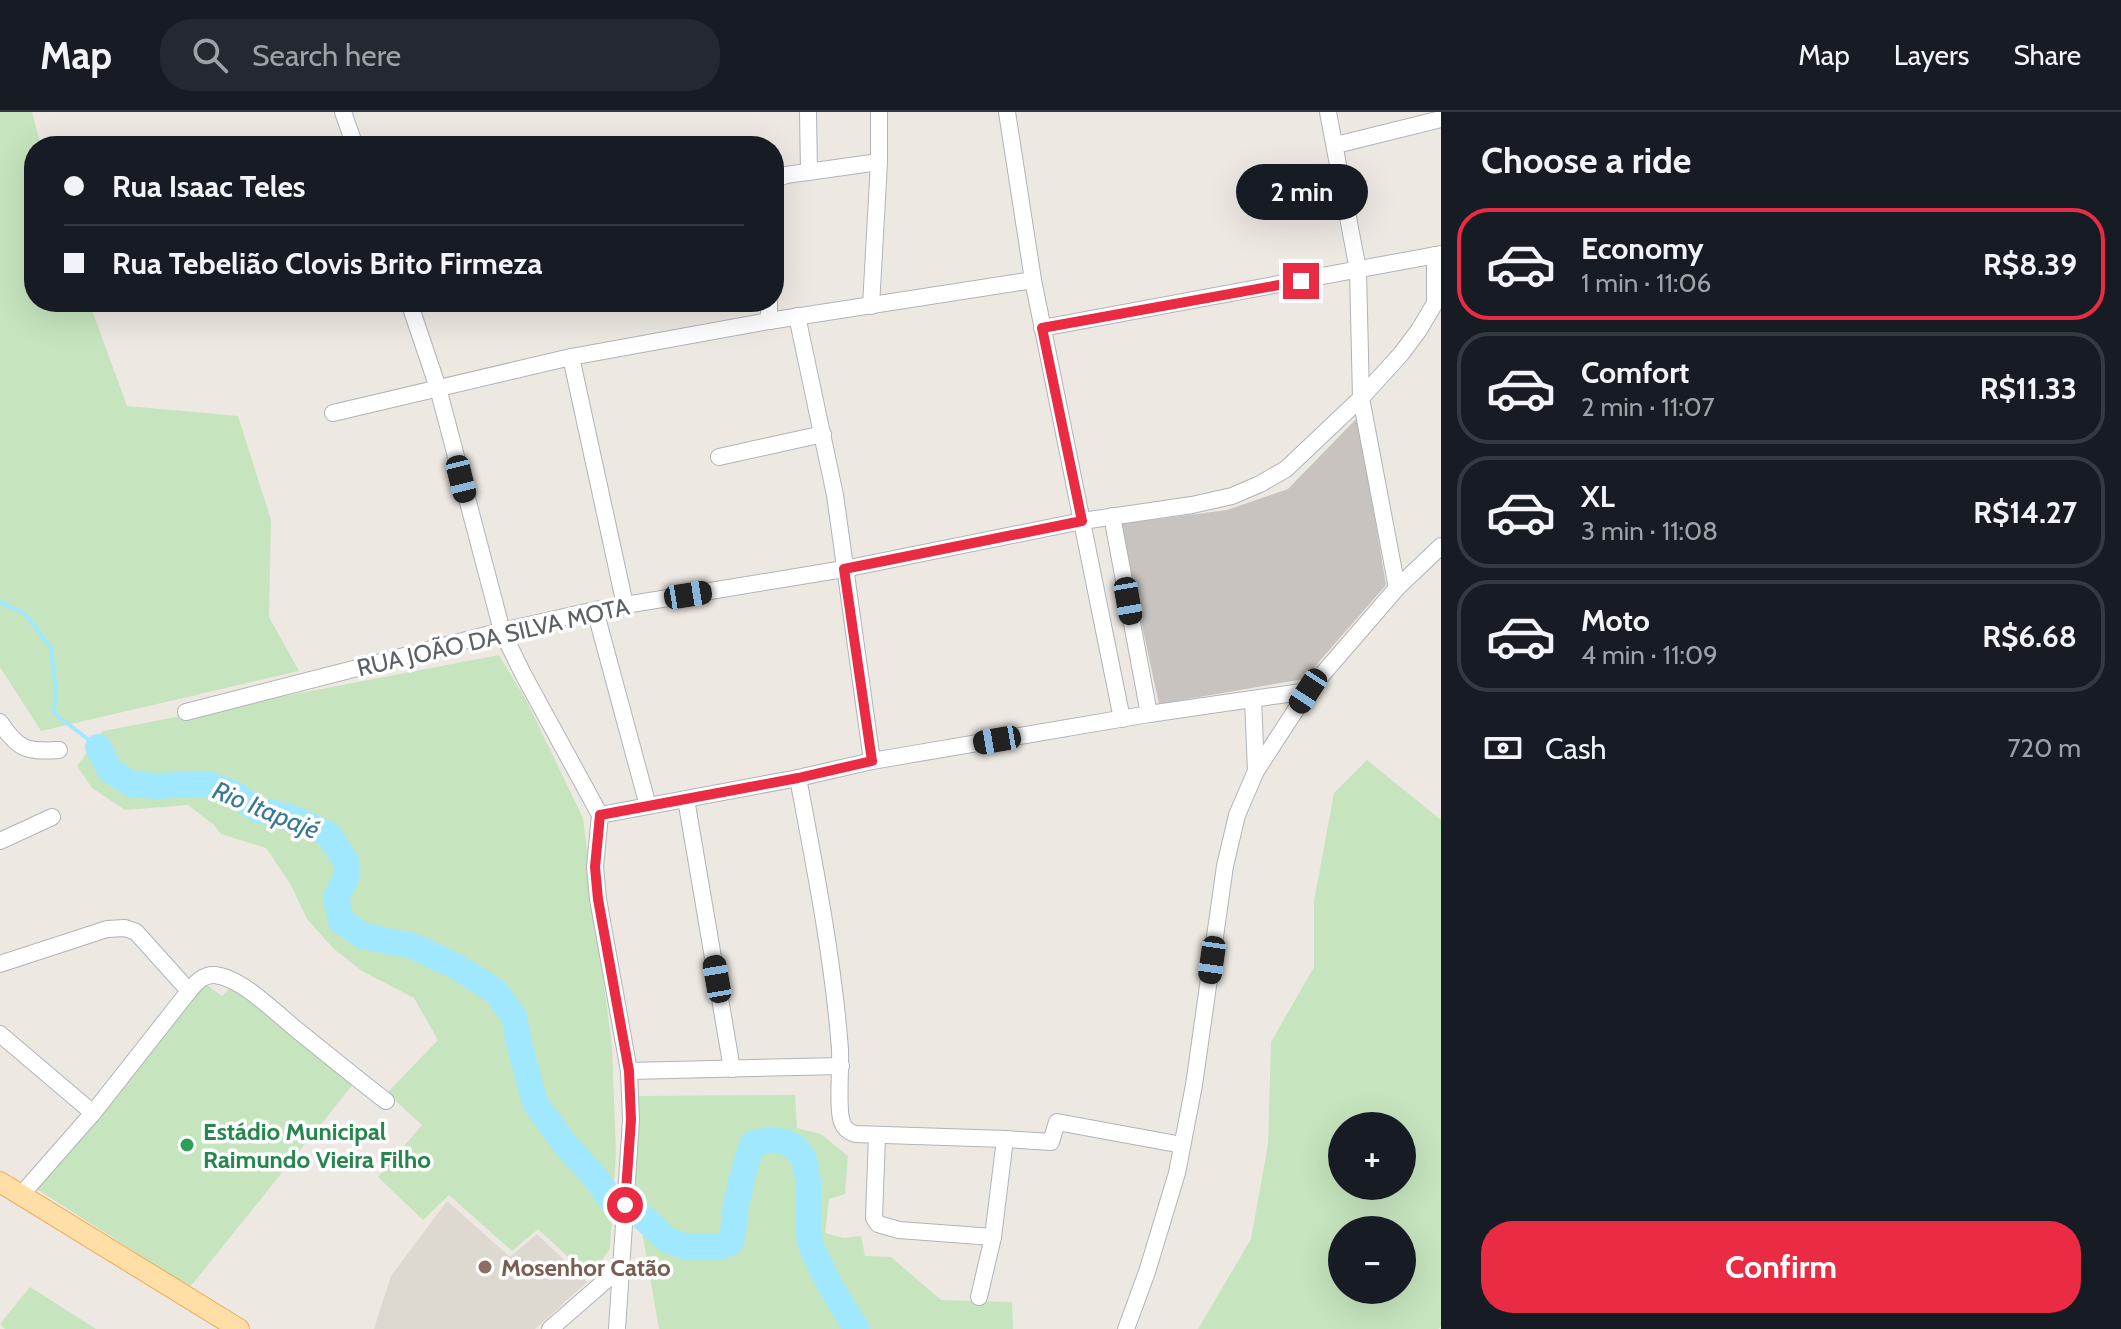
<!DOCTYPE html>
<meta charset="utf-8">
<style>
body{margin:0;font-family:Cabin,sans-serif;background:#242831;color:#f1f3f6;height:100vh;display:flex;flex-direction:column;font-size:30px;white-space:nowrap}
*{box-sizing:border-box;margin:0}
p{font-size:26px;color:#9ea1a6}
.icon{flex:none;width:44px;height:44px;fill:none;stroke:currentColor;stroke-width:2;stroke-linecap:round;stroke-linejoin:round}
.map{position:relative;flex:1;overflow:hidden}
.details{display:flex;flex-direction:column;background:#171b24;width:680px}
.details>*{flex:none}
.top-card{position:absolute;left:24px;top:24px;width:760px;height:176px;border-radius:32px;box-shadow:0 8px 32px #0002;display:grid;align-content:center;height:176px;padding:0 40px;background:#171b24}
.buttons{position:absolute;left:1328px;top:1000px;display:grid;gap:16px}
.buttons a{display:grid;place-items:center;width:88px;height:88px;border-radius:50%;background:#171b24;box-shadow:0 8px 32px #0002;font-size:40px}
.end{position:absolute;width:36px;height:36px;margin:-18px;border:10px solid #e92c43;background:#fff;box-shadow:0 0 0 4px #fff}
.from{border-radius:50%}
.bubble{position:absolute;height:56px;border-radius:28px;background:#171b24;box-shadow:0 8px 32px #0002;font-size:26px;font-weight:800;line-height:56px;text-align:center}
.car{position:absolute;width:24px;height:48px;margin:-24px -12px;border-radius:10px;box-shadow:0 0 6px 2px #0007;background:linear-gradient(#222 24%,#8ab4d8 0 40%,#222 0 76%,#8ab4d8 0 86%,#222 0)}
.top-card b{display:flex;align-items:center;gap:28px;height:76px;font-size:30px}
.top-card b+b{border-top:2px solid #363941}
.top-card i{width:20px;height:20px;background:#f1f3f6}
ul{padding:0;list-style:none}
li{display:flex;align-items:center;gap:24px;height:112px;margin:0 16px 12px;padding:0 24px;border:4px solid #363941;border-radius:32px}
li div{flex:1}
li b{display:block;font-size:30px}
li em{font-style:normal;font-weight:800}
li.on{border-color:#e92c43}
li>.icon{width:72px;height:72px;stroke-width:1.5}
h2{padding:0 40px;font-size:36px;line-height:96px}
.pay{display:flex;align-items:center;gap:20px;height:88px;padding:0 40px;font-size:30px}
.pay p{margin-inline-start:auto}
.primary-button{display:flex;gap:16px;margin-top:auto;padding:16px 40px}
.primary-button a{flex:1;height:92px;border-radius:32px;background:#e92c43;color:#fff;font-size:32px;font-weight:800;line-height:92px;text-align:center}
header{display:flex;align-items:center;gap:48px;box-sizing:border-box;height:112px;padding:0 40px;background:#171b24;border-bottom:2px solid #363941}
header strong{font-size:38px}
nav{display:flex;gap:44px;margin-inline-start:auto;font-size:28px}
.search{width:560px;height:72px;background:#242831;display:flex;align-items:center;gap:20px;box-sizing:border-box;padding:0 28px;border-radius:32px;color:#9ea1a6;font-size:30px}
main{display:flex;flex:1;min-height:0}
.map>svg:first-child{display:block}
</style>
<header>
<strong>Map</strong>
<div class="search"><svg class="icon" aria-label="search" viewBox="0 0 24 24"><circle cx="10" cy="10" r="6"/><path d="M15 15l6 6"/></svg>Search here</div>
<nav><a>Map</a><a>Layers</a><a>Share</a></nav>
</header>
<main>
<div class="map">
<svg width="1441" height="1217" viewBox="0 0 1441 1217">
<rect width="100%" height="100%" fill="#ede8e2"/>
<polygon fill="#ddd8d0" points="447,1089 510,1145 537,1122 587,1170 535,1217 374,1217 391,1164"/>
<g fill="#c6e5be" fill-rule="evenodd">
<polygon points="0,0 32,0 41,34 34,34 34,190 89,190 127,294 238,304 271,408 269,505 299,559 41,619 0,555"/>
<polygon points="499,543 526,588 583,706 612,935 616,1041 610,1136 591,1166 538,1117 512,1139 449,1083 423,1108 378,1065 422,1013 387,981 438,928 414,886 362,859 334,837 307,807 291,773 266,736 221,722 214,713 188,693 125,698 92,676 77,654 103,619"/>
<path d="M1367,648L1441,708V1214L1438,1217H1198L1251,1127L1268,1032L1271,930L1314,855V789L1334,681ZM1342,1014H1402V1074H1342ZM1342,1118H1402V1178H1342Z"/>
<polygon points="204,871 222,884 232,874 355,970 190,1175 35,1076"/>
<polygon points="795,983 797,1016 821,1022 848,1044 845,1082 829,1087 825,1121 844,1126 861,1124 865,1144 891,1145 941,1188 1012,1190 1013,1217 659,1217 636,1085 635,984"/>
<polygon points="30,1175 96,1217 5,1217 0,1212"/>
</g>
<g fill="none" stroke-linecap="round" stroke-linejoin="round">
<polyline stroke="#a0e8ff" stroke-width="4" points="0,490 24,501 51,536 56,581 54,601 98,635"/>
<path stroke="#a0e8ff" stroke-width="26" d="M98,635L110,658L131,672L156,674L208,672L231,680L258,698L293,706L328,722L346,749V766L336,786L341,809L363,824L413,834L455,854L495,879L514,904L520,935L535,991L564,1031L595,1065L614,1092L636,1099L667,1128L684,1134L718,1135L731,1130C735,1118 733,1111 735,1099C739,1076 745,1053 753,1031C828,1015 802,1087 810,1130C812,1138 817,1146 820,1153C830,1176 843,1196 857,1217"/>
</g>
<polygon fill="#c8c3be" points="1358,305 1386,473 1304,567 1159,592 1120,412 1227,398 1288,377"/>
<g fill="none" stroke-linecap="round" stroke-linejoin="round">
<g stroke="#b0b4b7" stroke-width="18">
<g id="minor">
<polyline points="343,0 355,34"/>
<polyline points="808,0 809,60"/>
<polyline points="1007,0 1033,168 1122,607"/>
<polyline points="1328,0 1358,158 1361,286 1397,476"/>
<polyline points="1336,33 1441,7"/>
<polyline points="774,68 786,63 879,50"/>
<polyline points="409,190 438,276 502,519 523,562 600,703 595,755 598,787 629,959 631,1008 617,1217"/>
<polyline points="769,190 769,209"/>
<polyline points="871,194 879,50 879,0"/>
<polyline points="797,204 835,383 872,649"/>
<polyline points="1042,216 1441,142"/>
<polyline points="571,245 625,493"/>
<polyline points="333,301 571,245 769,209 1033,168"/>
<polyline points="719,345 823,322"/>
<polyline points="1112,404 1149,602"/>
<polyline points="595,498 648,694"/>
<polyline points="1253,587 1256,659"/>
<polyline points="186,600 502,519 595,498 844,457 1082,409 1192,393 1232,384 1260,372 1286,357 1361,286 1401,242 1419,218 1435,191 1435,143"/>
<path d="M0,610C18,638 27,640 59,638"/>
<path d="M798,666C815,756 833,846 840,937C841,954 837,998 842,1010C844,1016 849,1020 855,1022L1005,1027L1051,1030L1057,1010L1182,1033"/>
<polyline points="686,687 732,957"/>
<polyline points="600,703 798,666 872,649 1149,602 1308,579"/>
<polyline points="0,729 52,705"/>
<polyline points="0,852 107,817 125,816 136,820 189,879"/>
<polyline points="0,922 93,1001"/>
<polyline points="629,959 841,954"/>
<polyline points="877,1023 874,1106 878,1112 899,1118 993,1125"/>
<path d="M21,1083L93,1001L189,879C196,871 203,862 215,863C242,866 276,901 297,918C327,942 356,966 386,989"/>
<polyline points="979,1185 993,1125 1005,1027"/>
<polyline points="550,1217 620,1156"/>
<polyline points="1126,1217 1147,1160 1177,1061 1194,973 1225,754 1237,703 1256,659 1308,579 1397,476 1441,434"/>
</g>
</g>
<g stroke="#f1a857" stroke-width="22">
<polyline id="major" points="0,1070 239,1217"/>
</g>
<use href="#minor" stroke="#fff" stroke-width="16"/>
<use href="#major" stroke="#ffdfa5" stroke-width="20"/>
</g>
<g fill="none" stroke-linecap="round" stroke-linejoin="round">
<polyline stroke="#e92c43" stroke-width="10" points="625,1093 631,1008 629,959 598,787 595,755 600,703 798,666 872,649 844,457 1082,409 1042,216 1301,169"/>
</g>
<circle fill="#2e9e5b" stroke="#fff" stroke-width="3" cx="187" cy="1033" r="8"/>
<circle fill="#8d6e63" stroke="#fff" stroke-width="3" cx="485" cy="1155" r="8"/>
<g text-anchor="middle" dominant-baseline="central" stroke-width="7" stroke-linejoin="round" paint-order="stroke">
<g font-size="24" fill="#5a6063" stroke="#fff">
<text transform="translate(493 525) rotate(-13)">RUA JOÃO DA SILVA MOTA</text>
</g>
<g font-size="24" font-weight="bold" fill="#27864d" stroke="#fff" text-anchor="start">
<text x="203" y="1019">Estádio Municipal<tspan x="203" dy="28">Raimundo Vieira Filho</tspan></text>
</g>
<g font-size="24" font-weight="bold" fill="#785e54" stroke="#fff" text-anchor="start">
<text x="501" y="1155">Mosenhor Catão</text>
</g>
<g font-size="26" font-style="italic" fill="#367896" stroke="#fff">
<text transform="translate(266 698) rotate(22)">Rio Itapajé</text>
</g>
</g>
</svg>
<div class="buttons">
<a>+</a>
<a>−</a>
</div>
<i class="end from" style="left:625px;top:1093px"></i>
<i class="end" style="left:1301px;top:169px"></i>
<div class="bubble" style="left:1236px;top:52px;width:132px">2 min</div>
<i class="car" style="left:461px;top:367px;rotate:166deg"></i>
<i class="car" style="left:688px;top:483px;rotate:81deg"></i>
<i class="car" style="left:1128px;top:489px;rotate:170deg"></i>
<i class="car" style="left:1308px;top:579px;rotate:213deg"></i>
<i class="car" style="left:997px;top:628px;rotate:260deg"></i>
<i class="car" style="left:1212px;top:848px;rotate:188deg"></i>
<i class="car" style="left:717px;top:867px;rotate:350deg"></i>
<div class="top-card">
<b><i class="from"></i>Rua Isaac Teles</b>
<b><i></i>Rua Tebelião Clovis Brito Firmeza</b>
</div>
</div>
<section class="details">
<h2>Choose a ride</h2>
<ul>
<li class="on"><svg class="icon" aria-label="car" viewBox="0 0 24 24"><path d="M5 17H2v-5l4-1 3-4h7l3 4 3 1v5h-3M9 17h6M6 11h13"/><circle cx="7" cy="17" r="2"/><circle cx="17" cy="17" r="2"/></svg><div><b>Economy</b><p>1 min · 11:06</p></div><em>R$8.39</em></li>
<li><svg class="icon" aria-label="car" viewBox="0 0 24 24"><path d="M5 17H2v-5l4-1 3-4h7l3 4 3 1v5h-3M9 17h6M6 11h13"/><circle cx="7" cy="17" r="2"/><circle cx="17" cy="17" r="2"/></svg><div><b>Comfort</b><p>2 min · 11:07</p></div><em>R$11.33</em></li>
<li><svg class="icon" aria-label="car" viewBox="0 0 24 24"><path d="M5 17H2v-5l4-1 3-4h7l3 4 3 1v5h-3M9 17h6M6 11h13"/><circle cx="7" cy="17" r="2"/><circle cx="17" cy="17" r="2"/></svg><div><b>XL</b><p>3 min · 11:08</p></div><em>R$14.27</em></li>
<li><svg class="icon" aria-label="car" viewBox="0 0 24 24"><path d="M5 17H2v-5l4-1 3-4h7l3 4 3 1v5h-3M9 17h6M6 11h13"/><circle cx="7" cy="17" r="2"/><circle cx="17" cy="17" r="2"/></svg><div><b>Moto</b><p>4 min · 11:09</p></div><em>R$6.68</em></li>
</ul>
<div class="pay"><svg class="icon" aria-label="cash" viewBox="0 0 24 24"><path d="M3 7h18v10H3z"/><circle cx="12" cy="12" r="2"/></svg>Cash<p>720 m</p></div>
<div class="primary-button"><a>Confirm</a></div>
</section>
</main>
